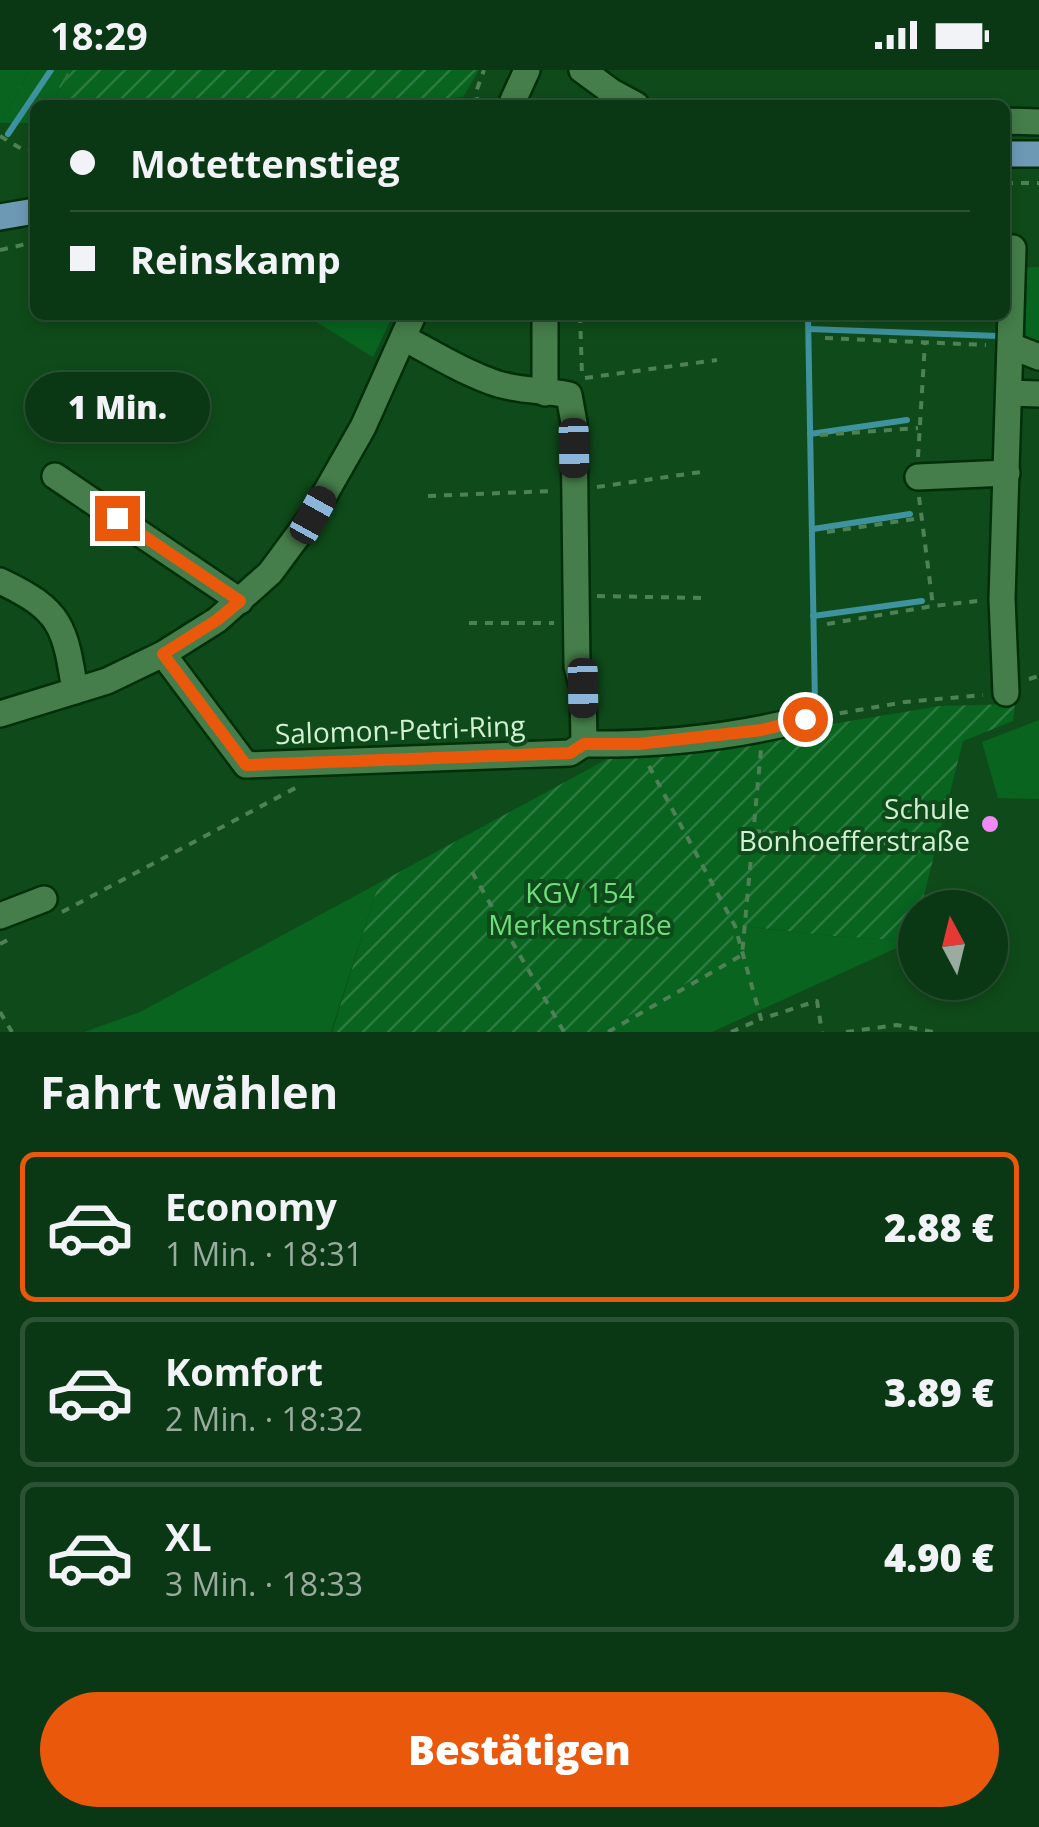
<!DOCTYPE html>
<html lang="de">
<meta charset="utf-8">
<style>
body{margin:0;font-family:"Open Sans",sans-serif;background:#194322;color:#f1f3f6;height:100vh;display:flex;flex-direction:column;font-size:38px;white-space:nowrap}
*{box-sizing:border-box;margin:0}
p{font-size:32px;color:#9aaca0}
.icon{flex:none;width:55px;height:55px;fill:none;stroke:currentColor;stroke-width:2;stroke-linecap:round;stroke-linejoin:round}
.map{position:relative;height:962px;overflow:hidden}
.side{display:flex;flex-direction:column;background:#0b3814;flex:1}
.side>*{flex:none}
.top-card{position:absolute;left:30px;top:30px;width:980px;height:220px;border-radius:15px;box-shadow:0 5px 15px #0003,0 0 0 2px #2b5234;display:grid;align-content:center;height:220px;padding:0 40px;background:#0b3814}
.needle{width:65px;rotate:353deg}
.buttons{position:absolute;left:898px;top:820px;display:grid;gap:20px}
.buttons a{display:grid;place-items:center;width:110px;height:110px;border-radius:50%;background:#0b3814;box-shadow:0 5px 15px #0003,0 0 0 2px #2b5234;font-size:50px}
.end{position:absolute;width:45px;height:45px;margin:-22px;border:12px solid #ea580c;background:#fff;box-shadow:0 0 0 5px #fff}
.from{border-radius:50%}
.bubble{position:absolute;height:70px;border-radius:35px;background:#0b3814;box-shadow:0 5px 15px #0003,0 0 0 2px #2b5234;font-size:32px;font-weight:800;line-height:70px;text-align:center}
.car{position:absolute;width:30px;height:60px;margin:-30px -15px;border-radius:12px;box-shadow:0 0 8px 2px #0007;background:linear-gradient(#222 24%,#8ab4d8 0 40%,#222 0 76%,#8ab4d8 0 86%,#222 0)}
.top-card b{display:flex;align-items:center;gap:35px;height:95px;font-size:38px}
.top-card b+b{border-top:2px solid #2b5234}
.top-card i{width:25px;height:25px;background:#f1f3f6}
ul{padding:0;list-style:none}
li{display:flex;align-items:center;gap:30px;height:150px;margin:0 20px 15px;padding:0 20px;border:5px solid #2b5234;border-radius:15px}
li div{flex:1}
li b{display:block;font-size:38px}
li em{font-style:normal;font-weight:800}
li.active{border-color:#ea580c}
li>.icon{width:90px;height:90px;stroke-width:1.5}
h2{padding:0 40px;font-size:45px;line-height:120px}
.cta{display:flex;gap:20px;margin-top:auto;padding:20px 40px}
.cta a{flex:1;height:115px;border-radius:60px;background:#ea580c;color:#fff;font-size:40px;font-weight:800;line-height:115px;text-align:center}
.status{display:flex;justify-content:space-between;align-items:center;height:70px;padding:0 50px;background:#0b3814;direction:ltr}
.status svg{height:28px;fill:currentColor}
.map>svg:first-child{display:block}
</style>
<div class="status"><b>18:29</b><svg viewBox="0 0 49 12"><path d="M0 12V9h3v3zM5 12V6h3v6zM10 12V3h3v9zM15 12V0h3v12zM26 1h20v11H26zM47 4h2v5h-2z"/></svg></div>
<div class="map">
<svg width="1039" height="962" viewBox="0 0 1039 962">
<defs>
<pattern id="forest-firs" width="22" height="20" patternUnits="userSpaceOnUse" patternTransform="scale(2.5)"><rect width="22" height="20" fill="#08641f"/><path d="M5 1l3.5 6h-7zM16 11l3.5 6h-7z" fill="#2b7a3f"/></pattern>
<pattern id="garden-furrows" width="10" height="10" patternUnits="userSpaceOnUse" patternTransform="scale(2.5)"><rect width="10" height="10" fill="#08641f"/><path d="M-1 1l2-2M0 10L10 0M9 11l2-2" fill="none" stroke="#2b7a3f"/></pattern>
</defs>
<rect width="100%" height="100%" fill="#0f4b1a"/>
<g fill="#08641f">
<polygon points="0,0 30,0 0,53"/>
<polygon points="1039,197 1039,274 1011,276 1013,198"/>
<polygon points="305,245 393,245 373,287"/>
<polygon points="1039,650 1039,729 998,728 982,672"/>
<polygon points="379,813 331,962 84,962 140,942"/>
<polygon points="730,855 833,866 912,871 712,962 599,962 736,885"/>
</g>
<polygon fill="url(#forest-firs)" points="30,0 72,0 50,35 35,35 35,53 0,53"/>
<g fill="url(#garden-furrows)">
<polygon points="72,0 479,0 463,27 332,35 50,35"/>
<polygon points="1015,634 1013,651 963,671 921,837 915,838 915,861 912,871 833,866 731,855 737,885 599,962 332,962 379,813 622,681 755,667 940,636"/>
</g>
<g fill="none" stroke-linecap="round" stroke-linejoin="round">
<g stroke="#3e939e" stroke-width="6">
<polyline points="8,64 51,0"/>
<polyline points="808,245 815,635"/>
<polyline points="809,259 998,266"/>
<polyline points="810,364 907,350"/>
<polyline points="813,459 910,444"/>
<polyline points="813,546 922,531"/>
</g>
<g stroke="#012e09" stroke-width="30">
<g id="minor">
<polyline points="582,0 612,22 636,35"/>
<polyline points="511,35 527,0"/>
<polyline points="1005,51 1039,52"/>
<polyline points="1005,178 1013,178 1002,529 1006,623"/>
<polyline points="545,245 545,323"/>
<polyline points="1011,276 1039,287"/>
<polyline points="1009,323 1039,324"/>
<polyline points="55,406 240,531"/>
<polyline points="918,407 1007,403"/>
<path d="M0,511C62,540 65,557 75,621"/>
<path d="M163,584L246,695L570,683L584,674L583,618L577,596L574,353L569,325C546,320 521,321 498,314C465,303 434,284 404,268"/>
<polyline points="0,644 107,611 163,584 217,550 270,503 313,445 363,357 413,245"/>
<path d="M584,674C658,675 733,667 805,649"/>
<polyline points="0,846 44,829"/>
</g>
</g>
<g stroke="#012e09" stroke-width="30">
<g id="major">
<polyline points="1005,84 1039,84"/>
<polyline points="0,147 35,141"/>
</g>
</g>
<g stroke="#4f8156" stroke-width="4" stroke-dasharray="8 8" stroke-linecap="butt">
<polyline points="478,35 476,22 484,0"/>
<polyline points="0,66 25,81 35,80"/>
<polyline points="1005,113 1039,113"/>
<polyline points="0,180 35,172"/>
<polyline points="580,245 582,305"/>
<polyline points="825,268 986,275"/>
<polyline points="585,308 717,290"/>
<polyline points="820,365 918,358"/>
<polyline points="918,387 925,272"/>
<polyline points="597,417 701,402"/>
<polyline points="428,426 553,421"/>
<polyline points="919,427 933,536"/>
<polyline points="827,462 921,448"/>
<polyline points="597,526 702,528"/>
<polyline points="469,553 554,553"/>
<polyline points="827,554 933,536 978,531"/>
<polyline points="1029,609 1039,606"/>
<polyline points="824,646 905,632 983,625"/>
<polyline points="649,696 735,856 761,949 817,931 822,962"/>
<polyline points="753,761 890,774"/>
<polyline points="472,802 564,962"/>
<polyline points="62,842 301,715"/>
<polyline points="0,874 13,867"/>
<polyline points="0,942 12,962"/>
<polyline points="608,962 742,885 761,679"/>
<polyline points="731,962 761,949"/>
<polyline points="846,962 897,955 933,962"/>
</g>
<use href="#minor" stroke="#457e4a" stroke-width="25"/>
<use href="#major" stroke="#6d99b5" stroke-width="25"/>
</g>
<g fill="none" stroke-linecap="round" stroke-linejoin="round">
<polyline stroke="#ea580c" stroke-width="12" points="117,448 240,531 217,550 163,584 246,695 570,683 584,674 638,674 762,660 805,649"/>
</g>
<circle fill="#f18af4" stroke="#0f4b1a" stroke-width="4" cx="990" cy="754" r="10"/>
<g text-anchor="middle" dominant-baseline="central" stroke-width="8" stroke-linejoin="round" paint-order="stroke">
<g font-size="28" fill="#d2f0d3" stroke="#0f4b1a">
<text transform="translate(400 659) rotate(-2)">Salomon-Petri-Ring</text>
</g>
<g font-size="28" fill="#d2f0d3" stroke="#0f4b1a" text-anchor="end">
<text x="970" y="738">Schule<tspan x="970" dy="32">Bonhoefferstraße</tspan></text>
</g>
<g font-size="28" fill="#71dd7c" stroke="#0f4b1a">
<text x="580" y="822">KGV 154<tspan x="580" dy="32">Merkenstraße</tspan></text>
</g>
</g>
</svg>
<div class="buttons">
<a><svg class="needle" viewBox="-14 -14 28 28"><path d="M0-13l5 13h-10z" fill="#e53935"/><path d="M0 13l5-13h-10z" fill="#9aaca0"/></svg></a>
</div>
<i class="end from" style="left:805px;top:649px"></i>
<i class="end" style="left:117px;top:448px"></i>
<div class="bubble" style="left:25px;top:302px;width:185px">1 Min.</div>
<i class="car" style="left:574px;top:378px;rotate:179deg"></i>
<i class="car" style="left:313px;top:445px;rotate:29deg"></i>
<i class="car" style="left:583px;top:618px;rotate:179deg"></i>
<div class="top-card">
<b><i class="from"></i>Motettenstieg</b>
<b><i></i>Reinskamp</b>
</div>
</div>
<section class="side">
<h2>Fahrt wählen</h2>
<ul>
<li class="active"><svg class="icon" aria-label="car" viewBox="0 0 24 24"><path d="M5 17H2v-5l4-1 3-4h7l3 4 3 1v5h-3M9 17h6M6 11h13"/><circle cx="7" cy="17" r="2"/><circle cx="17" cy="17" r="2"/></svg><div><b>Economy</b><p>1 Min. · 18:31</p></div><em>2.88 €</em></li>
<li><svg class="icon" aria-label="car" viewBox="0 0 24 24"><path d="M5 17H2v-5l4-1 3-4h7l3 4 3 1v5h-3M9 17h6M6 11h13"/><circle cx="7" cy="17" r="2"/><circle cx="17" cy="17" r="2"/></svg><div><b>Komfort</b><p>2 Min. · 18:32</p></div><em>3.89 €</em></li>
<li><svg class="icon" aria-label="car" viewBox="0 0 24 24"><path d="M5 17H2v-5l4-1 3-4h7l3 4 3 1v5h-3M9 17h6M6 11h13"/><circle cx="7" cy="17" r="2"/><circle cx="17" cy="17" r="2"/></svg><div><b>XL</b><p>3 Min. · 18:33</p></div><em>4.90 €</em></li>
</ul>
<div class="cta"><a>Bestätigen</a></div>
</section>
